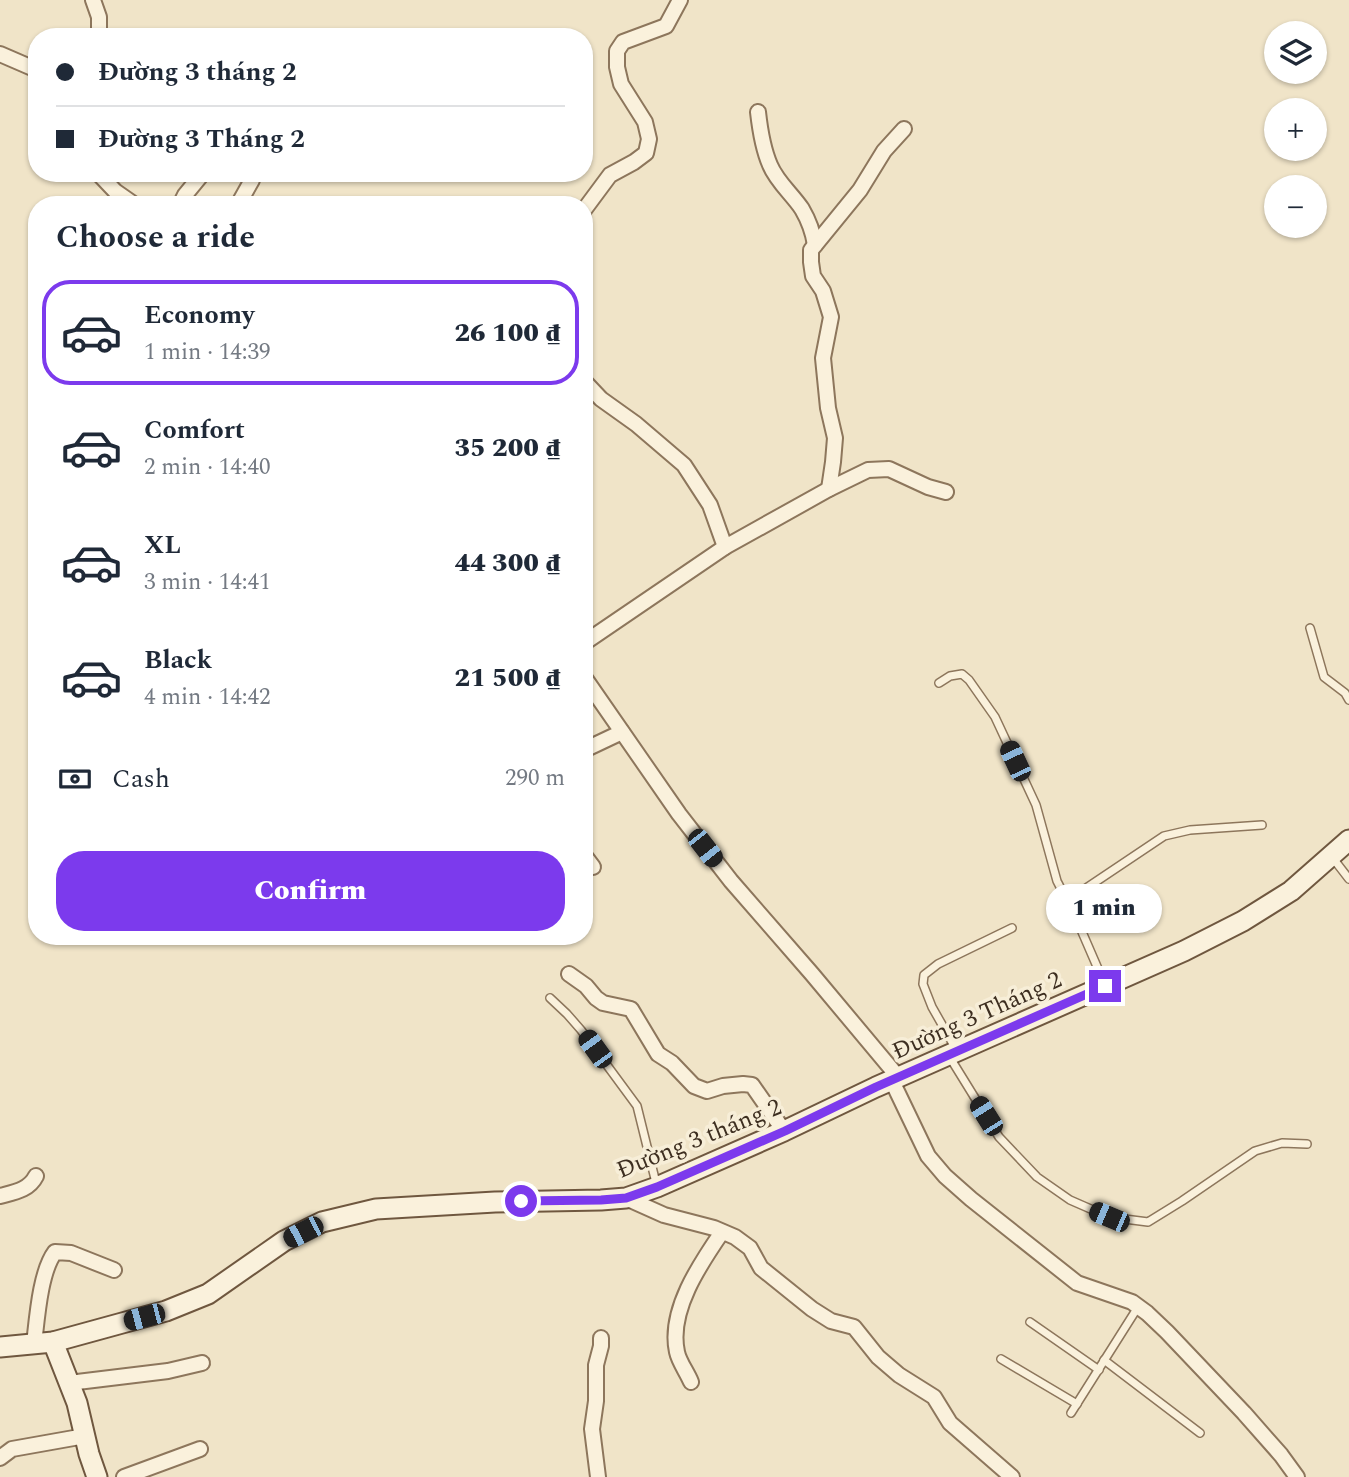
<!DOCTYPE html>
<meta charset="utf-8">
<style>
body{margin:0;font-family:Spectral,serif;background:#f2f2f3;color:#1f2937;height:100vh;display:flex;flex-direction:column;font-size:26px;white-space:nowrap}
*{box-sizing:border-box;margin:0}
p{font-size:23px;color:#747a83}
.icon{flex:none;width:38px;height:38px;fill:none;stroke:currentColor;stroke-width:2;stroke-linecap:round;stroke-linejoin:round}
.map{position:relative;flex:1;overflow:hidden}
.drawer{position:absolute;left:28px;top:196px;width:565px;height:749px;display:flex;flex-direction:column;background:#fff;border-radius:28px;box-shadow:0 2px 5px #0004}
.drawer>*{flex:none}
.top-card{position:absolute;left:28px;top:28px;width:565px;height:154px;border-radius:28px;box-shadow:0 2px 5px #0004;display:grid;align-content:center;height:154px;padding:0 28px;background:#fff}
.fabs{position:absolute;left:1264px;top:21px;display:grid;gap:14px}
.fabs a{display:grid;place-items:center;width:63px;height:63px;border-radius:50%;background:#fff;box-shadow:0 2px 5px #0004;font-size:35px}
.end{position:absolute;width:32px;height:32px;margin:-16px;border:9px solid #7c3aed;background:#fff;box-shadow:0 0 0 4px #fff}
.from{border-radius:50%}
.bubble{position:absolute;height:49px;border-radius:24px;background:#fff;box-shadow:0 2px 5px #0004;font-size:23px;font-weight:800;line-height:49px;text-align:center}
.car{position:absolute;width:21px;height:42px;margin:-21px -10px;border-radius:9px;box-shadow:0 0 5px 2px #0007;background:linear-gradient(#222 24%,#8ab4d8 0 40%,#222 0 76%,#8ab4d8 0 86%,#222 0)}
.top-card b{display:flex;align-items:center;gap:24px;height:66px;font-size:26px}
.top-card b+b{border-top:2px solid #e0e1e3}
.top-card i{width:18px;height:18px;background:#1f2937}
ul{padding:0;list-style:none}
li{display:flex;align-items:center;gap:21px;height:105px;margin:0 14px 10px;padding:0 14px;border:4px solid transparent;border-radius:28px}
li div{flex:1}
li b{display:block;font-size:26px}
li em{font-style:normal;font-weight:800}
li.on{border-color:#7c3aed}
li>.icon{width:63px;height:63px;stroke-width:1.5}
h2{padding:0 28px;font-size:32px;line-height:84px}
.pay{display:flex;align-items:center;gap:18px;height:77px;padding:0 28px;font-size:26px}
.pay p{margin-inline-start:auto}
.cta{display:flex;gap:14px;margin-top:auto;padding:14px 28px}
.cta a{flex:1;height:80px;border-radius:28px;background:#7c3aed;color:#fff;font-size:28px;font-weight:800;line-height:80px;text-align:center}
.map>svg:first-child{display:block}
</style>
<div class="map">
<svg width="1349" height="1477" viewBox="0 0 1349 1477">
<rect width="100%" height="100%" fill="#f0e4c8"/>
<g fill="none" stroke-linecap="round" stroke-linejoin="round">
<g stroke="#8d765c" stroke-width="10">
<g id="lane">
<polyline points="1310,628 1324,677 1345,693 1349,700"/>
<polyline points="939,683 950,676 962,674 969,680 995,717 1036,805 1057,881 1076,918 1105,985"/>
<polyline points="1332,857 1349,879"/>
<polyline points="1067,901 1164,836 1190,830 1262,825"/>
<polyline points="550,998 567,1014 581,1030 637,1106 657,1187"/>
<polyline points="957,1051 932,1007 923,984 924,975 938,964 1012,928"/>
<polyline points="949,1056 999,1137 1037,1177 1070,1200 1109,1217 1148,1222 1182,1201 1255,1151 1282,1143 1307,1144"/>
<polyline points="1030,1322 1099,1370"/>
<polyline points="1001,1359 1077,1404"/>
<polyline points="1104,1360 1200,1433"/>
<polyline points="1071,1413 1138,1307"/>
</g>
</g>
<g stroke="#8d765c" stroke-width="18">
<g id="street">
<polyline points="93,0 99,17 99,37"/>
<polyline points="0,54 37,70"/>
<path d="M758,112C760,130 763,149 770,165C777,182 792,194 802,209C809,221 813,232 815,245"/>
<polyline points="98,173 115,191 135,205"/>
<polyline points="180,205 185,195 203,173"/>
<polyline points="238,205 252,180 253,173"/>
<polyline points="584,210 610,175 634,162 646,153 649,139 645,122 621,84 617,67 617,51 623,42 666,26 680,0"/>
<polyline points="584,381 601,399 636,424 684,465 710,505 725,547"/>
<polyline points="829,489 833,462 835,438 828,408 823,358 831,317 823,291 813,276 811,262 811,250 860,190 884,151 904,129"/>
<polyline points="584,643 725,547 829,489 868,470 889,469 928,487 946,492"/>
<polyline points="584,677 679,814 731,881 812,974 899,1078"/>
<polyline points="584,750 622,732"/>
<polyline points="584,855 593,867"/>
<polyline points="569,974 586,986 596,998 603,1003 631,1009 658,1054 672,1063 694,1086 707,1091 723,1086 743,1084 752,1085 784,1131"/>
<polyline points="892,1081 928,1156 945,1176 971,1199 1077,1283 1132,1302 1147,1313 1167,1332 1244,1413 1281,1455 1297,1477"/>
<path d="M0,1196C15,1192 29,1190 36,1176"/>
<polyline points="626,1198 664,1215 714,1228 735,1237 750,1248 761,1268 812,1309 831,1321 854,1327 878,1357 899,1375 934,1397 950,1423 1012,1477"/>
<path d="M34,1344C37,1319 40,1272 55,1252L71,1253L114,1270"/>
<path d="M691,1382C687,1372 679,1362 677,1352C668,1311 700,1264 722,1232"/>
<polyline points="69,1383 168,1371 202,1363"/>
<polyline points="0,1458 12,1449 85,1436"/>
<polyline points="124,1477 200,1449"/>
<polyline points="598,1477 592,1429 596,1401 596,1365 601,1346 601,1338"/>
</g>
</g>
<g stroke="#6f573f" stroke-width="23">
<g id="secondary">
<polyline points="53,1342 77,1403 89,1454 97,1477"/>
<polyline points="0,1347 53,1342 166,1311 208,1294 284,1241 322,1222 376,1209 495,1202 601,1200 626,1198 657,1187 784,1131 876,1087 1184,951 1243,921 1291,891 1349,840"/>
</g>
</g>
<use href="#lane" stroke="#faf1dc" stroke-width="7"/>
<use href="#street" stroke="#faf1dc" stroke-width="14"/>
<use href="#secondary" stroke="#faf1dc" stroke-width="19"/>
</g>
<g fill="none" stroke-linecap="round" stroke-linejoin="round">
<polyline stroke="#7c3aed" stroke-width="9" points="521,1201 601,1200 626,1198 657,1187 785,1131 876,1087 1105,986"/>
</g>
<g text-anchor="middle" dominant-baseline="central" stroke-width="7" stroke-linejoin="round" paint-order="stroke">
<g font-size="24" fill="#3d2e20" stroke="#f7eed8">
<text transform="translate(977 1016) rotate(-24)">Đường 3 Tháng 2</text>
<text transform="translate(699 1139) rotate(-22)">Đường 3 tháng 2</text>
</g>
</g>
</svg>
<div class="fabs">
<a><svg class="icon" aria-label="layers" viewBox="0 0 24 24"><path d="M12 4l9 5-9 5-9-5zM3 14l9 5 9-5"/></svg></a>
<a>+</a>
<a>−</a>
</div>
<i class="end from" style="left:521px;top:1201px"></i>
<i class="end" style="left:1105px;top:986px"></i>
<div class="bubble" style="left:1046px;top:884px;width:116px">1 min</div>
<i class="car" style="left:1015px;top:761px;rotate:335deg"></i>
<i class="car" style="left:705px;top:848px;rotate:142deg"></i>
<i class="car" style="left:595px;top:1049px;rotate:324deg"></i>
<i class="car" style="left:986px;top:1116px;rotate:328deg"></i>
<i class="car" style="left:1109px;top:1217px;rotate:293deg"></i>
<i class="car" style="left:303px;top:1232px;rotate:243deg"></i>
<i class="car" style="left:144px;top:1317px;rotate:255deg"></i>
<div class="top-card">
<b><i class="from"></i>Đường 3 tháng 2</b>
<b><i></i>Đường 3 Tháng 2</b>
</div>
<section class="drawer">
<h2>Choose a ride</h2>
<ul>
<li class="on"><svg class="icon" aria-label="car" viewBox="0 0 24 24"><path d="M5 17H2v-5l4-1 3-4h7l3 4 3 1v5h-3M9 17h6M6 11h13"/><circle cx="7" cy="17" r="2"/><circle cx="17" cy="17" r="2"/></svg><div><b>Economy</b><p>1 min · 14:39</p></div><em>26 100 ₫</em></li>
<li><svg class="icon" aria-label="car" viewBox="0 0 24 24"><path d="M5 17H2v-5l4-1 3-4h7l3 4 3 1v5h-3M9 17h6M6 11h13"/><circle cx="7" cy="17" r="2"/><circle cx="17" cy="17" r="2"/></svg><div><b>Comfort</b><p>2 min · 14:40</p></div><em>35 200 ₫</em></li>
<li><svg class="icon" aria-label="car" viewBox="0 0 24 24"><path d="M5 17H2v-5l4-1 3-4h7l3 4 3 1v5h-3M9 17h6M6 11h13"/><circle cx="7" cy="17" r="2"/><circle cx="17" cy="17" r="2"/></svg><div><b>XL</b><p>3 min · 14:41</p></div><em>44 300 ₫</em></li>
<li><svg class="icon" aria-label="car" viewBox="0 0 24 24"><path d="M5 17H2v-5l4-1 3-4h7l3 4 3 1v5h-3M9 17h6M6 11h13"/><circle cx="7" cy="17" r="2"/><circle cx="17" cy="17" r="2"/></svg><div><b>Black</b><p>4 min · 14:42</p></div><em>21 500 ₫</em></li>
</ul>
<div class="pay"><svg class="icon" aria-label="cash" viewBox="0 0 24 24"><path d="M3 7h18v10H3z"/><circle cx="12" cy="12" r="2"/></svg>Cash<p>290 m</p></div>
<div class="cta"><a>Confirm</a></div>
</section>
</div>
